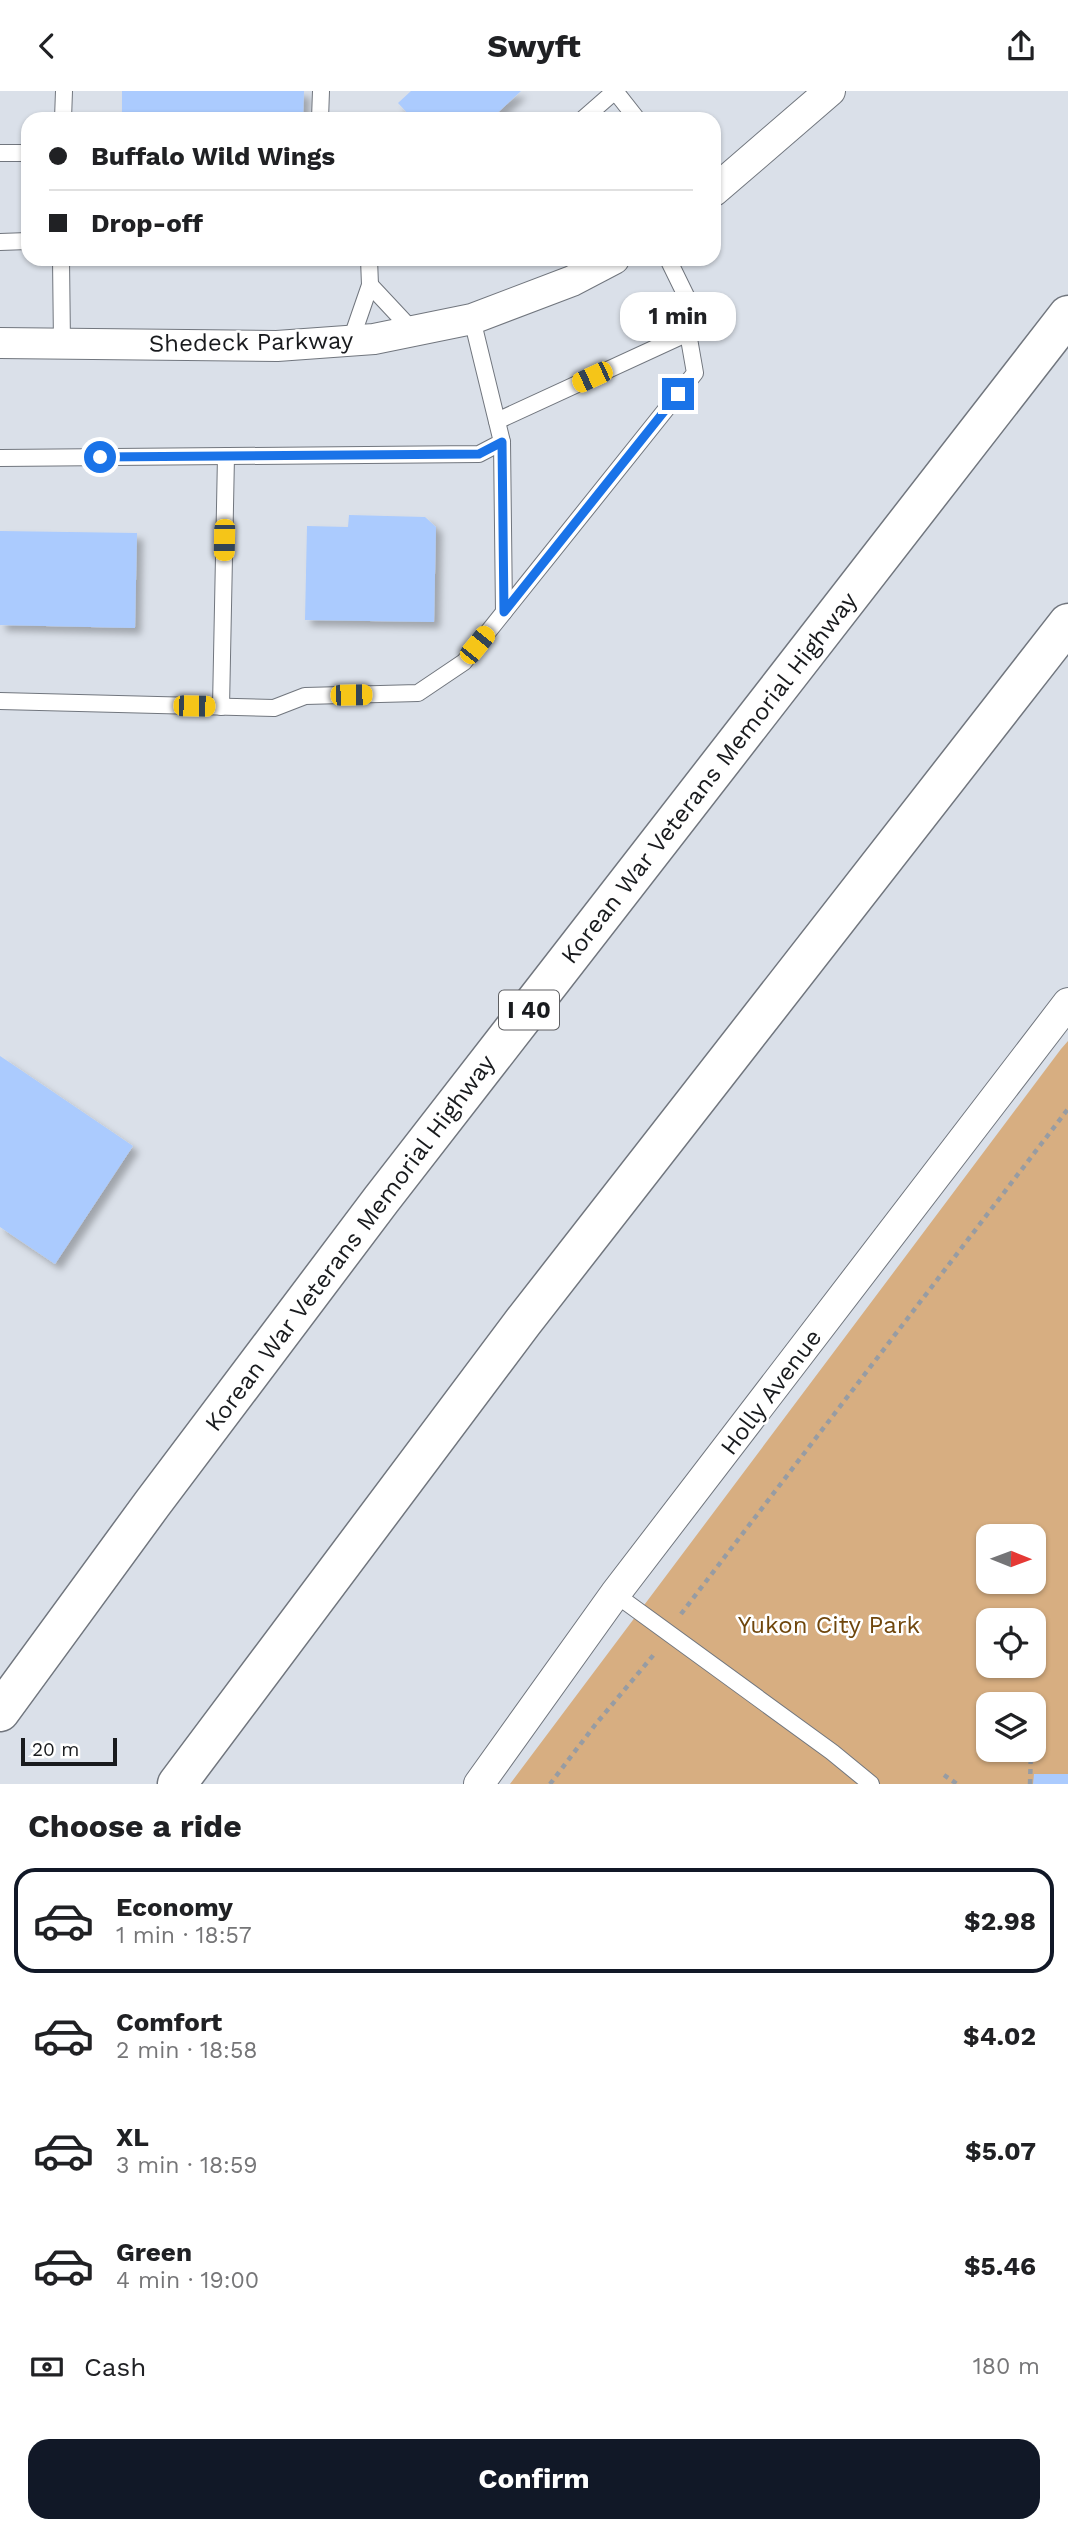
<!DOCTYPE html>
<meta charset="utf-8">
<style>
body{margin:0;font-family:"Work Sans",sans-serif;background:#f6f6f6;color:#202124;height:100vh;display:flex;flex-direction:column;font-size:26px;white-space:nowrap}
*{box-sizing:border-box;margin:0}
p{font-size:23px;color:#757577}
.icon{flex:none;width:38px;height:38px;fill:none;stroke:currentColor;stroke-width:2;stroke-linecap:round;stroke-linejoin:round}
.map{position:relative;height:1693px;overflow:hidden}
.panel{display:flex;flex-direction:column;background:#fff;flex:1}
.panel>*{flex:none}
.guide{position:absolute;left:21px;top:21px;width:700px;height:154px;border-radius:21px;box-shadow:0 2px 5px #0004;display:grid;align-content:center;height:154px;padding:0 28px;background:#fff}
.needle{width:46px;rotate:91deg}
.fabs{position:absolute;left:976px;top:1433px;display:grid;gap:14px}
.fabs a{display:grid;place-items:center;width:70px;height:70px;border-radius:14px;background:#fff;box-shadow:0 2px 5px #0004;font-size:35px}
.scale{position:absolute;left:21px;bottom:18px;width:96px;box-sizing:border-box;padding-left:7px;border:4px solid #191b1e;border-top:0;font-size:19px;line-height:24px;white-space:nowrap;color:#191b1e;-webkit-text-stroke:5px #fff;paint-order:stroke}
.end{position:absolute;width:32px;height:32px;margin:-16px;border:9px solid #1a73e8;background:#fff;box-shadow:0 0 0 4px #fff}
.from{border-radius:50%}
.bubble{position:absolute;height:49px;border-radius:21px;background:#fff;box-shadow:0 2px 5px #0004;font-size:23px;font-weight:700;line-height:49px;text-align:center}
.car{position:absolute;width:21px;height:42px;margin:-21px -10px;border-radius:9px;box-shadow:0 0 5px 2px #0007;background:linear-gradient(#f5c518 24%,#345 0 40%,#f5c518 0 76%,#345 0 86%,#f5c518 0)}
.guide b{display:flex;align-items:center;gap:24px;height:66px;font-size:26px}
.guide b+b{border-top:2px solid #e0e0e0}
.guide i{width:18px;height:18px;background:#202124}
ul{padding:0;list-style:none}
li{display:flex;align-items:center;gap:21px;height:105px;margin:0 14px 10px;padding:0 14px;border:4px solid transparent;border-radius:21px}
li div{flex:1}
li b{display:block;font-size:26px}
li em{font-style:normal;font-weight:700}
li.on{border-color:#111827}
li>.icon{width:63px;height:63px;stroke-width:1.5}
h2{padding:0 28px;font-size:32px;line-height:84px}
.pay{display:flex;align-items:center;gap:18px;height:77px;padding:0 28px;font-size:26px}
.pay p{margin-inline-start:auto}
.primary-button{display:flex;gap:14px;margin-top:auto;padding:14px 28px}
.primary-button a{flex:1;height:80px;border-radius:21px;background:#111827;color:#fff;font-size:28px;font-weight:700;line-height:80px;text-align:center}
header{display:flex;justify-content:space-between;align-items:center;height:91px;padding:0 28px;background:#fff;font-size:32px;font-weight:700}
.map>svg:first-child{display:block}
</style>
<header><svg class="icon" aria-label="back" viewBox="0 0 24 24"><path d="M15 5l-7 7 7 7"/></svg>Swyft<svg class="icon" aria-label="share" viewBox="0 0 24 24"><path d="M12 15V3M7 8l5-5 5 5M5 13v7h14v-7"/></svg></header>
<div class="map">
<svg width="1068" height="1693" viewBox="0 0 1068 1693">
<defs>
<filter id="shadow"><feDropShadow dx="6" dy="6" stdDeviation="3.5" flood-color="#0004"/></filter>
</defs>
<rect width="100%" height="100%" fill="#dae0e9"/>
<path fill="#d7ae81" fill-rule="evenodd" d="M1068,950V1693H510L1061,958ZM989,1446H1034V1491H989ZM989,1530H1034V1575H989ZM989,1614H1034V1659H989Z"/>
<g fill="#abcbfe" filter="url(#shadow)">
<polygon points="122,0 304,0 303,28 122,28"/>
<polygon points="411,0 521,0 491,28 413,28 398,12"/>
<polygon points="349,424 425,426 436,436 434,531 305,529 307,435 348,436"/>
<polygon points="0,440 137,442 135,537 0,534"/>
<polygon points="0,965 133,1055 55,1173 0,1136"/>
<polygon points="1034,1683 1068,1683 1068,1693 1033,1693"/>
</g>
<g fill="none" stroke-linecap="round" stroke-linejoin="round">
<g stroke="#71767e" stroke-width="18">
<g id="lane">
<polyline points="63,28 64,0"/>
<polyline points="320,28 321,0"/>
<polyline points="583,28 615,0 637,28"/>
<polyline points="0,62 28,62"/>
<polyline points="0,151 28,150"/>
<polyline points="61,168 62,253"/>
<polyline points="370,194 413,240"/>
<polyline points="351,249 370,194 369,168"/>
<polyline points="497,330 688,242 688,209 668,168"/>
<polyline points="502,351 504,521"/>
<polyline points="0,367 479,363 502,351 472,228"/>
<polyline points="0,610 274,617 305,605 418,602 464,571 695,282 688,242"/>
<polyline points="221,616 226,365"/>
<polyline points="615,1503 832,1661 871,1693"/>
</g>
</g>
<g stroke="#71767e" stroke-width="32">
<g id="street">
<polyline points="714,100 830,0"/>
<polyline points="0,252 277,255 374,248 472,228 572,190 614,168"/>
<polyline points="479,1693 615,1503 1068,912"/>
</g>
</g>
<g stroke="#71767e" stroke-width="41">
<g id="highway">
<polyline points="0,1621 152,1413 381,1109 1068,224"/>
<polyline points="177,1693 523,1231 1068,532"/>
</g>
</g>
<g stroke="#979ca3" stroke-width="4.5" stroke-dasharray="5 5" stroke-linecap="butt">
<polyline points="681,1523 1068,1018"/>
<polyline points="944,1684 957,1693"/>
<polyline points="550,1693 595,1634 656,1561"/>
<polyline points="1030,1693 1031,1659"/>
</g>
<use href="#lane" stroke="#fff" stroke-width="16"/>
<use href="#street" stroke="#fff" stroke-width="30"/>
<use href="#highway" stroke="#fff" stroke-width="38"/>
</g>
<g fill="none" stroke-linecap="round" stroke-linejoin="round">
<polyline stroke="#1a73e8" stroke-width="9" points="100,366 479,363 502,351 504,521 678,303"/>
</g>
<g text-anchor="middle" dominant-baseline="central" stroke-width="5" stroke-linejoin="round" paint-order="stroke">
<rect fill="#fff" stroke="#5e5f62" stroke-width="2" x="499" y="899.5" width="60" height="39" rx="5"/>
<g font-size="23" font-weight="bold" fill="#191b1e">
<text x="529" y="919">I 40</text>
</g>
<g font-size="24" fill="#191b1e" stroke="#fff">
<text transform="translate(251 251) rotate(-1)">Shedeck Parkway</text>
<text transform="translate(709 687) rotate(-52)">Korean War Veterans Memorial Highway</text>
<text transform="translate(350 1152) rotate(-53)">Korean War Veterans Memorial Highway</text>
<text transform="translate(771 1301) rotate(-53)">Holly Avenue</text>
</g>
<g font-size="24" fill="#6f460c" stroke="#fff">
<text x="829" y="1534">Yukon City Park</text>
</g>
</g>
</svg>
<div class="fabs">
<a><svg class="needle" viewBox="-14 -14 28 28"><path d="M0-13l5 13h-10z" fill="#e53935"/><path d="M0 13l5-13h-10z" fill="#757577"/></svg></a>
<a><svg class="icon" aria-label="locate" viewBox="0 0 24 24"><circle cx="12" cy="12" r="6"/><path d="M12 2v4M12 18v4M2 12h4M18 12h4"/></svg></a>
<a><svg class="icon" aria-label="layers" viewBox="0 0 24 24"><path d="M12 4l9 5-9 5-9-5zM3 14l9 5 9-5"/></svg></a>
</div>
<div class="scale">20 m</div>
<i class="end from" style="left:100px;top:366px"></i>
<i class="end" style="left:678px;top:303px"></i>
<div class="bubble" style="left:620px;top:201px;width:116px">1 min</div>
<i class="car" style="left:592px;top:286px;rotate:245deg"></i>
<i class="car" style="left:224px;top:449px;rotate:181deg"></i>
<i class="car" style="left:477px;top:554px;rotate:39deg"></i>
<i class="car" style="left:351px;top:604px;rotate:89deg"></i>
<i class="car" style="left:194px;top:615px;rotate:91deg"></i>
<div class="guide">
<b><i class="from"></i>Buffalo Wild Wings</b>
<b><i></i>Drop-off</b>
</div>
</div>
<section class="panel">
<h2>Choose a ride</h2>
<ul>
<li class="on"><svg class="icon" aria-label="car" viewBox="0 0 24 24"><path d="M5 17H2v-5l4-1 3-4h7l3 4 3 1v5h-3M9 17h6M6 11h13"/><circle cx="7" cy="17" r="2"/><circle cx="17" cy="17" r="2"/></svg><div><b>Economy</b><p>1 min · 18:57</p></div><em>$2.98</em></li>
<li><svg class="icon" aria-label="car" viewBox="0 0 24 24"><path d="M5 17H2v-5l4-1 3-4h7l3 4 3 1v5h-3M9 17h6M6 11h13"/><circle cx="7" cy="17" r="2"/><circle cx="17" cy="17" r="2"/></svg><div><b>Comfort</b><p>2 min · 18:58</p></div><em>$4.02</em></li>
<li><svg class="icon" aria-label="car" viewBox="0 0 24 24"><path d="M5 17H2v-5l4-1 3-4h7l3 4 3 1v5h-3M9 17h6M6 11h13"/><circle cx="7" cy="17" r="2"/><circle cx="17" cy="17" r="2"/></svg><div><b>XL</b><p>3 min · 18:59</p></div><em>$5.07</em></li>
<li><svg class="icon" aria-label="car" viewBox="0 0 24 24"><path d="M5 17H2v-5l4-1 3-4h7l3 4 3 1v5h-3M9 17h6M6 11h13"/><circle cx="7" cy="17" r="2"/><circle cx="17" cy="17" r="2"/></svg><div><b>Green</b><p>4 min · 19:00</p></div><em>$5.46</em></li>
</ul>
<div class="pay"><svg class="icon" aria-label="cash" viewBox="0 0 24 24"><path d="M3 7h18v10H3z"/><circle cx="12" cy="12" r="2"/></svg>Cash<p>180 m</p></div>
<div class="primary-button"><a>Confirm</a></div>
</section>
